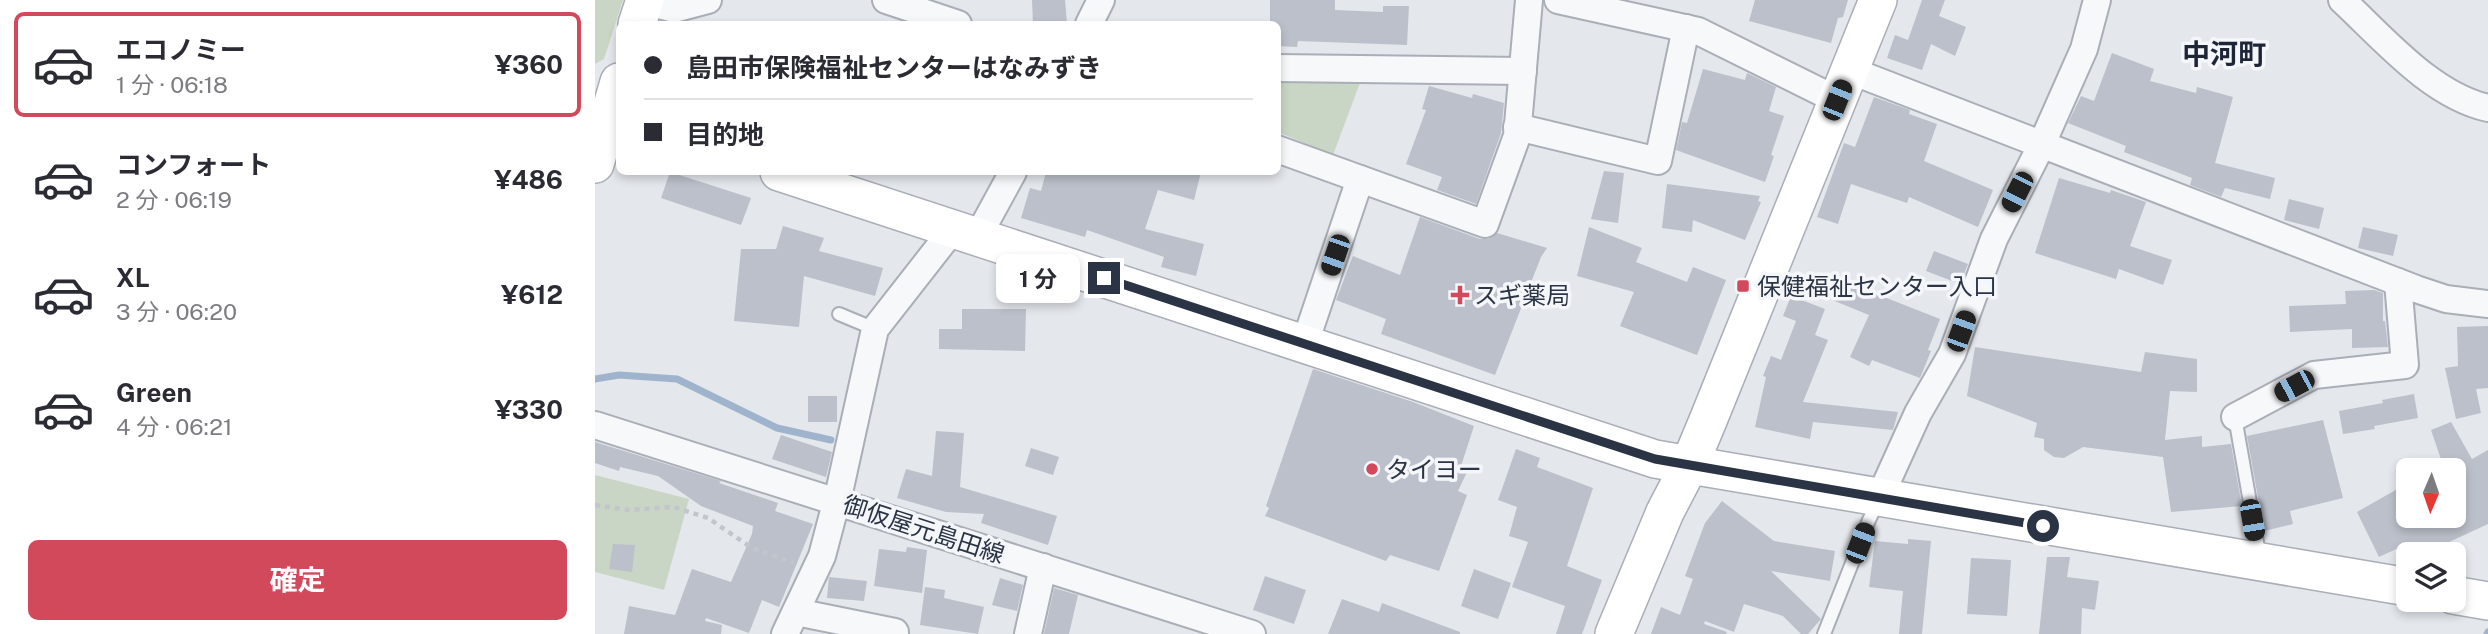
<!DOCTYPE html>
<html lang="ja">
<meta charset="utf-8">
<style>
body{margin:0;font-family:"Public Sans","Noto Sans JP",sans-serif;background:#f2f2f3;color:#2b2b33;height:100vh;display:flex;flex-direction:column;font-size:26px;white-space:nowrap}
*{box-sizing:border-box;margin:0}
p{font-size:23px;color:#7c7c81}
.icon{flex:none;width:38px;height:38px;fill:none;stroke:currentColor;stroke-width:2;stroke-linecap:round;stroke-linejoin:round}
.map{position:relative;flex:1;overflow:hidden}
.panel{display:flex;flex-direction:column;background:#fff;width:595px}
.panel>*{flex:none}
.banner{position:absolute;left:21px;top:21px;width:665px;height:154px;border-radius:10px;box-shadow:0 4px 10px #0003;display:grid;align-content:center;height:154px;padding:0 28px;background:#fff}
.needle{width:46px;rotate:182deg}
.controls{position:absolute;left:1801px;top:458px;display:grid;gap:14px}
.controls a{display:grid;place-items:center;width:70px;height:70px;border-radius:10px;background:#fff;box-shadow:0 4px 10px #0003;font-size:35px}
.end{position:absolute;width:32px;height:32px;margin:-16px;border:9px solid #2b3445;background:#fff;box-shadow:0 0 0 4px #fff}
.from{border-radius:50%}
.bubble{position:absolute;height:49px;border-radius:10px;background:#fff;box-shadow:0 4px 10px #0003;font-size:23px;font-weight:700;line-height:49px;text-align:center}
.car{position:absolute;width:21px;height:42px;margin:-21px -10px;border-radius:9px;box-shadow:0 0 5px 2px #0007;background:linear-gradient(#222 24%,#8ab4d8 0 40%,#222 0 76%,#8ab4d8 0 86%,#222 0)}
.banner b{display:flex;align-items:center;gap:24px;height:66px;font-size:26px}
.banner b+b{border-top:2px solid #e1e1e2}
.banner i{width:18px;height:18px;background:#2b2b33}
ul{padding:12px 0 0;list-style:none}
li{display:flex;align-items:center;gap:21px;height:105px;margin:0 14px 10px;padding:0 14px;border:4px solid transparent;border-radius:10px}
li div{flex:1}
li b{display:block;font-size:26px}
li em{font-style:normal;font-weight:700}
li.active{border-color:#d1495b}
li>.icon{width:63px;height:63px;stroke-width:1.5}
.primary-button{display:flex;gap:14px;margin-top:auto;padding:14px 28px}
.primary-button a{flex:1;height:80px;border-radius:10px;background:#d1495b;color:#fff;font-size:28px;font-weight:700;line-height:80px;text-align:center}
main{display:flex;flex:1;min-height:0}
.map>svg:first-child{display:block}
</style>
<main>
<section class="panel">
<ul>
<li class="active"><svg class="icon" aria-label="car" viewBox="0 0 24 24"><path d="M5 17H2v-5l4-1 3-4h7l3 4 3 1v5h-3M9 17h6M6 11h13"/><circle cx="7" cy="17" r="2"/><circle cx="17" cy="17" r="2"/></svg><div><b>エコノミー</b><p>1 分 · 06:18</p></div><em>¥360</em></li>
<li><svg class="icon" aria-label="car" viewBox="0 0 24 24"><path d="M5 17H2v-5l4-1 3-4h7l3 4 3 1v5h-3M9 17h6M6 11h13"/><circle cx="7" cy="17" r="2"/><circle cx="17" cy="17" r="2"/></svg><div><b>コンフォート</b><p>2 分 · 06:19</p></div><em>¥486</em></li>
<li><svg class="icon" aria-label="car" viewBox="0 0 24 24"><path d="M5 17H2v-5l4-1 3-4h7l3 4 3 1v5h-3M9 17h6M6 11h13"/><circle cx="7" cy="17" r="2"/><circle cx="17" cy="17" r="2"/></svg><div><b>XL</b><p>3 分 · 06:20</p></div><em>¥612</em></li>
<li><svg class="icon" aria-label="car" viewBox="0 0 24 24"><path d="M5 17H2v-5l4-1 3-4h7l3 4 3 1v5h-3M9 17h6M6 11h13"/><circle cx="7" cy="17" r="2"/><circle cx="17" cy="17" r="2"/></svg><div><b>Green</b><p>4 分 · 06:21</p></div><em>¥330</em></li>
</ul>
<div class="primary-button"><a>確定</a></div>
</section>
<div class="map">
<svg width="1893" height="634" viewBox="0 0 1893 634">
<rect width="100%" height="100%" fill="#e4e7ec"/>
<g fill="#c9d6c5">
<polygon points="0,0 28,0 9,59 0,64"/>
<polygon points="683,78 766,80 738,155 683,132"/>
<polygon points="0,475 94,499 69,590 0,572"/>
</g>
<g fill="none" stroke-linecap="round" stroke-linejoin="round">
<g stroke="#9fb4cc" stroke-width="7">
<polyline points="0,379 24,375 82,379 182,428 236,440"/>
<polyline points="1892,634 1893,632"/>
</g>
</g>
<g fill="#bbc0ca">
<polygon points="437,0 470,0 472,24 438,24"/>
<polygon points="675,0 740,0 740,10 788,12 788,6 814,6 812,45 703,41 702,47 682,46 682,24 675,24"/>
<polygon points="1160,0 1253,0 1248,17 1243,18 1236,43 1154,21"/>
<polygon points="1327,0 1350,0 1344,16 1371,27 1360,56 1336,44 1327,70 1292,58 1300,35 1313,40"/>
<polygon points="1517,53 1559,69 1555,81 1601,93 1602,87 1638,97 1620,163 1680,178 1675,199 1630,188 1626,197 1595,185 1597,178 1529,152 1531,146 1473,123 1486,96 1499,101"/>
<polygon points="1108,69 1150,80 1152,73 1181,87 1174,111 1189,116 1176,155 1179,156 1170,182 1081,150 1087,122 1092,123"/>
<polygon points="834,86 877,98 878,94 909,103 906,133 881,204 842,190 847,177 811,164 831,110 827,109"/>
<polygon points="1279,97 1315,110 1314,114 1342,124 1329,161 1398,190 1383,227 1314,197 1312,203 1256,184 1243,224 1222,217 1249,143 1260,147"/>
<polygon points="1009,171 1029,173 1023,223 996,219"/>
<polygon points="75,172 156,198 146,225 66,198"/>
<polygon points="451,172 606,172 599,200 563,190 550,229 609,244 601,276 566,267 569,257 492,230 490,237 426,218 435,188 446,191"/>
<polygon points="1464,178 1515,193 1516,190 1551,202 1535,246 1577,260 1568,285 1524,269 1521,279 1440,253"/>
<polygon points="1072,184 1165,196 1163,201 1166,202 1150,240 1098,220 1097,232 1067,228"/>
<polygon points="1694,199 1729,208 1724,229 1689,220"/>
<polygon points="825,217 885,239 893,239 902,233 952,248 946,257 900,375 786,334 791,319 741,300 758,256 805,275"/>
<polygon points="188,226 229,238 224,251 288,268 280,296 209,276 204,327 139,321 146,249 181,249"/>
<polygon points="994,227 1047,248 1041,262 1092,282 1098,267 1131,280 1102,355 1025,326 1039,292 982,276"/>
<polygon points="1768,227 1803,235 1798,256 1763,248"/>
<polygon points="1339,251 1373,264 1365,284 1331,271"/>
<polygon points="1228,273 1345,319 1333,350 1336,351 1325,378 1277,360 1274,366 1255,357 1274,315 1220,293"/>
<polygon points="1779,290 1788,293 1788,321 1790,321 1793,347 1757,348 1757,329 1695,332 1694,306 1751,304 1750,291"/>
<polygon points="1196,296 1230,309 1220,335 1233,340 1208,402 1303,412 1298,430 1218,422 1215,439 1160,427 1171,377 1168,376 1176,356 1186,360 1201,321 1188,316"/>
<polygon points="367,309 431,309 430,351 344,349 344,329 367,329"/>
<polygon points="1893,326 1893,388 1881,389 1886,413 1861,419 1850,368 1863,366 1862,327"/>
<polygon points="1380,347 1546,372 1550,352 1602,359 1602,392 1575,391 1570,440 1607,436 1607,447 1636,444 1647,506 1576,512 1568,457 1488,447 1469,458 1459,457 1449,450 1449,439 1439,437 1442,423 1372,396"/>
<polygon points="718,369 818,402 879,426 866,466 872,472 863,491 872,495 844,571 795,555 791,561 670,516 674,508 671,506"/>
<polygon points="1819,394 1823,418 1779,426 1780,429 1748,434 1744,411 1788,403 1787,400"/>
<rect x="213" y="396" width="29" height="26"/>
<polygon points="1728,420 1748,498 1695,511 1698,524 1669,531 1652,436"/>
<polygon points="1856,422 1877,459 1893,450 1893,524 1826,555 1814,555 1810,545 1784,557 1762,512 1813,483 1813,516 1858,516 1858,471 1850,471 1836,430"/>
<polygon points="341,431 369,433 365,487 462,516 453,545 386,523 389,514 351,512 302,498 311,469 337,476"/>
<polygon points="186,435 237,452 231,477 177,459"/>
<polygon points="0,442 126,481 124,483 183,503 180,511 218,524 184,607 167,600 154,633 111,618 110,621 127,625 126,634 29,634 34,606 80,615 97,569 136,582 157,534 158,526 106,506 63,476 25,467 24,471 0,463"/>
<polygon points="436,448 464,457 458,475 430,466"/>
<polygon points="921,449 945,458 942,467 998,488 972,566 1007,580 987,634 961,634 970,606 917,587 933,542 914,536 922,507 903,500"/>
<polygon points="1127,501 1179,541 1240,551 1235,581 1176,571 1226,619 1213,634 1206,634 1188,616 1149,604 1139,632 1110,621 1109,624 1132,632 1131,634 1056,634 1066,607 1085,615 1098,579 1090,576 1110,523"/>
<polygon points="1313,539 1336,541 1327,634 1304,634 1308,591 1274,587 1280,541 1313,544"/>
<polygon points="18,544 40,545 37,572 14,569"/>
<polygon points="312,547 332,550 327,593 279,586 284,549 311,552"/>
<polygon points="1452,557 1475,557 1472,577 1504,581 1500,610 1487,608 1486,634 1444,634"/>
<polygon points="1376,558 1416,560 1412,616 1372,614"/>
<polygon points="879,569 916,583 903,619 866,606"/>
<polygon points="670,576 711,590 699,624 658,610"/>
<polygon points="234,577 272,581 269,601 232,598"/>
<polygon points="405,578 428,585 422,611 397,605"/>
<polygon points="330,587 350,590 349,598 389,607 383,634 325,625"/>
<polygon points="459,588 483,595 474,634 449,634"/>
<polygon points="747,599 784,612 787,603 865,632 865,634 733,634"/>
</g>
<g fill="none" stroke-linecap="round" stroke-linejoin="round">
<g stroke="#a9aeb7" stroke-width="16">
<g id="lane">
<polyline points="244,314 280,329"/>
<polyline points="1640,417 1665,559"/>
<polyline points="1229,634 1274,520 1284,499"/>
</g>
</g>
<g stroke="#a9aeb7" stroke-width="30">
<g id="street">
<polyline points="291,0 363,24"/>
<polyline points="963,0 1103,31 1242,100"/>
<path d="M1747,0C1789,39 1836,95 1893,108"/>
<polyline points="49,1 79,9 113,0"/>
<polyline points="494,24 506,0"/>
<polyline points="682,68 928,71"/>
<polyline points="1254,70 1821,289 1851,299 1893,304"/>
<polyline points="922,127 1063,161 1091,28"/>
<polyline points="682,149 890,224 922,136 934,0"/>
<polyline points="383,236 418,172"/>
<polyline points="710,343 765,179"/>
<polyline points="1640,417 1719,375 1810,365 1803,282"/>
<polyline points="0,425 657,634"/>
<polyline points="1284,499 1323,413 1357,354 1399,239 1446,146 1489,49 1502,0"/>
<polyline points="201,612 300,632 300,634"/>
<polyline points="190,634 227,556 245,488 280,329 359,228"/>
<polyline points="433,634 448,567"/>
</g>
</g>
<g stroke="#a9aeb7" stroke-width="40">
<g id="secondary">
<polyline points="42,24 50,0"/>
<polyline points="0,164 24,82"/>
<polyline points="184,172 1060,459 1813,587"/>
<polyline points="1858,595 1893,601"/>
<polyline points="1019,634 1070,512 1094,466 1114,418 1283,0"/>
</g>
</g>
<polyline stroke="#c2c5cb" stroke-width="4.5" stroke-dasharray="5 5" stroke-linecap="butt" points="0,505 33,510 79,507 113,518 157,548 199,563"/>
<use href="#lane" stroke="#f7f8fa" stroke-width="12"/>
<use href="#street" stroke="#f7f8fa" stroke-width="26"/>
<use href="#secondary" stroke="#fff" stroke-width="37"/>
</g>
<g fill="none" stroke-linecap="round" stroke-linejoin="round">
<polyline stroke="#2b3445" stroke-width="9" points="509,278 1060,459 1448,526"/>
</g>
<g fill="#d1495b" stroke="#f4f6f9" stroke-width="2.5">
<rect x="1141" y="279" width="14" height="14" rx="3.5"/>
<path d="M861.5 284.5h7v7h7v7h-7v7h-7v-7h-7v-7h7z"/>
<circle cx="777" cy="469" r="7"/>
</g>
<g text-anchor="middle" dominant-baseline="central" stroke-width="7" stroke-linejoin="round" paint-order="stroke">
<g font-size="24" fill="#2b3445" stroke="#f4f6f9" text-anchor="start">
<text x="1162" y="286">保健福祉センター入口</text>
<text x="879" y="295">スギ薬局</text>
<text x="791" y="469">タイヨー</text>
</g>
<g font-size="24" fill="#2b3445" stroke="#f4f6f9">
<text transform="translate(329 529) rotate(18)">御仮屋元島田線</text>
</g>
<g font-size="28" font-weight="bold" fill="#1d2536" stroke="#f4f6f9">
<text x="1629" y="53">中河町</text>
</g>
</g>
</svg>
<div class="controls">
<a><svg class="needle" viewBox="-14 -14 28 28"><path d="M0-13l5 13h-10z" fill="#e53935"/><path d="M0 13l5-13h-10z" fill="#7c7c81"/></svg></a>
<a><svg class="icon" aria-label="layers" viewBox="0 0 24 24"><path d="M12 4l9 5-9 5-9-5zM3 14l9 5 9-5"/></svg></a>
</div>
<i class="end from" style="left:1448px;top:526px"></i>
<i class="end" style="left:509px;top:278px"></i>
<div class="bubble" style="left:401px;top:254px;width:84px">1 分</div>
<i class="car" style="left:1242px;top:100px;rotate:22deg"></i>
<i class="car" style="left:1422px;top:192px;rotate:207deg"></i>
<i class="car" style="left:740px;top:255px;rotate:199deg"></i>
<i class="car" style="left:1366px;top:331px;rotate:20deg"></i>
<i class="car" style="left:1699px;top:386px;rotate:242deg"></i>
<i class="car" style="left:1657px;top:520px;rotate:170deg"></i>
<i class="car" style="left:1265px;top:543px;rotate:21deg"></i>
<div class="banner">
<b><i class="from"></i>島田市保険福祉センターはなみずき</b>
<b><i></i>目的地</b>
</div>
</div>
</main>
